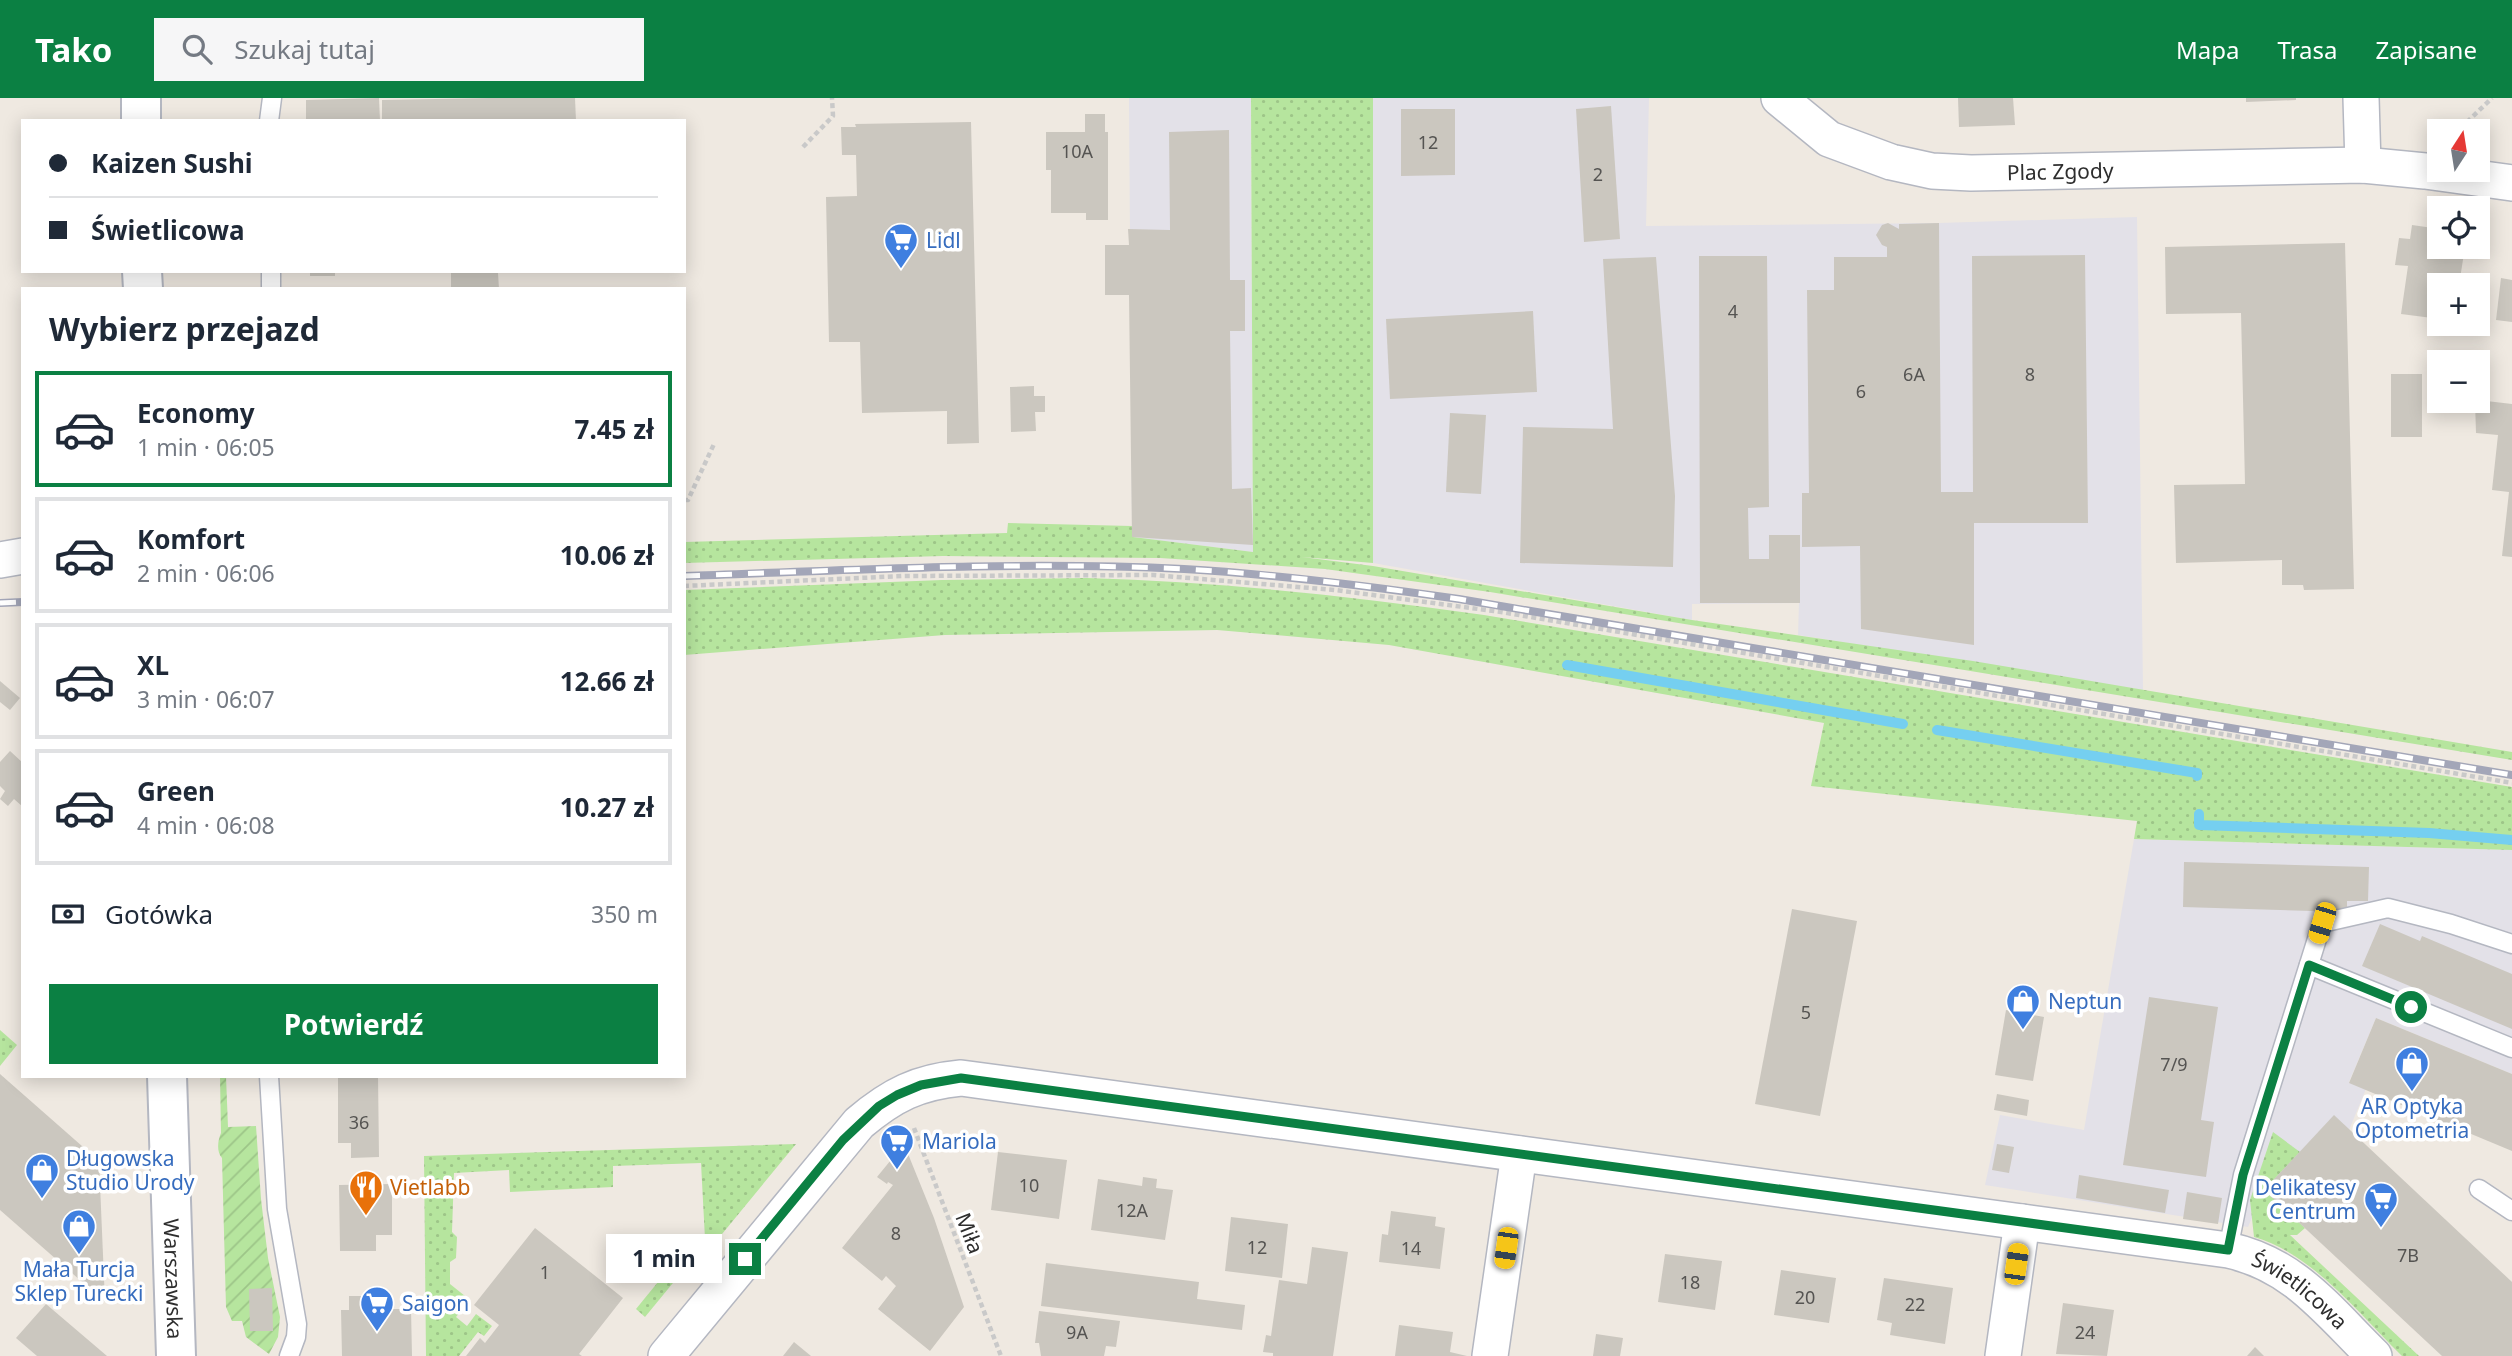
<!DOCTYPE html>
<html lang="pl">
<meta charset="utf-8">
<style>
body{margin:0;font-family:"Noto Sans",sans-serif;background:#f6f6f7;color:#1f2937;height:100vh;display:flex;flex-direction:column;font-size:26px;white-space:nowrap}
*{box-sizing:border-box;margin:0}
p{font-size:23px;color:#747a83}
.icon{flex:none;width:38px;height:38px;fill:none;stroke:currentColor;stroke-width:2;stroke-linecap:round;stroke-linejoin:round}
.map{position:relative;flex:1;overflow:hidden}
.side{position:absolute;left:21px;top:189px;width:665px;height:791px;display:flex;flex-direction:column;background:#fff;border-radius:0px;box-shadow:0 4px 18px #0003}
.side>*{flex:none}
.guide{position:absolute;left:21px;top:21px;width:665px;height:154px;border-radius:0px;box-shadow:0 4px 18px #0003;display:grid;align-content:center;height:154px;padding:0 28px;background:#fff}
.needle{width:46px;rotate:12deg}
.fabs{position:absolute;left:2427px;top:21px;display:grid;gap:14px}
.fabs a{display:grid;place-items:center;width:63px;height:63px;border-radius:0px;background:#fff;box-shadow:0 4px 18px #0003;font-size:35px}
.end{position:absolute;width:32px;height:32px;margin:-16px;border:9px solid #0b8043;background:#fff;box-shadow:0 0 0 4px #fff}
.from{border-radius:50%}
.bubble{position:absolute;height:49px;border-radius:0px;background:#fff;box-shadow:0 4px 18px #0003;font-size:23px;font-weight:700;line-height:49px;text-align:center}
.car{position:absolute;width:21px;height:42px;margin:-21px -10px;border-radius:9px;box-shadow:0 0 5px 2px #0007;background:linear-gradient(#f5c518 24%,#345 0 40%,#f5c518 0 76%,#345 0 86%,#f5c518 0)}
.guide b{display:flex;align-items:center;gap:24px;height:66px;font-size:26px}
.guide b+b{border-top:2px solid #e0e1e3}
.guide i{width:18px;height:18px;background:#1f2937}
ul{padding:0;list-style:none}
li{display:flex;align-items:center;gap:21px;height:116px;margin:0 14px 10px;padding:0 14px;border:4px solid #e0e1e3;border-radius:0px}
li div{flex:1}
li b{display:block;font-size:26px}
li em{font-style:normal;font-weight:700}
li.current{border-color:#0b8043}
li>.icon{width:63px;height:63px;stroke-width:1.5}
h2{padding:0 28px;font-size:32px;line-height:84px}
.pay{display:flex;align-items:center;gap:18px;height:77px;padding:0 28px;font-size:26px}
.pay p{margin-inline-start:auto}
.button{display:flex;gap:14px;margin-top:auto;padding:14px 28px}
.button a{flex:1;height:80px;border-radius:0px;background:#0b8043;color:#fff;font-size:28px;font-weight:700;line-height:80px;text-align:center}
header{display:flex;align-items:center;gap:42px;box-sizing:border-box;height:98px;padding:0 35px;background:#0b8043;color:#fff}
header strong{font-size:33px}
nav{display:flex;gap:38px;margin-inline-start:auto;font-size:24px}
.search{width:490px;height:63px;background:#f6f6f7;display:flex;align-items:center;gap:18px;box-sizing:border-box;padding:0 24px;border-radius:0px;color:#747a83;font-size:26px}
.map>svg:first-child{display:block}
</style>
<header>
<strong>Tako</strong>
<div class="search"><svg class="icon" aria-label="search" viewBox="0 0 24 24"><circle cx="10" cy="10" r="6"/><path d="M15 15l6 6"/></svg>Szukaj tutaj</div>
<nav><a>Mapa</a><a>Trasa</a><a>Zapisane</a></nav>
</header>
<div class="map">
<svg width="2512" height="1258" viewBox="0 0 2512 1258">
<defs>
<pattern id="grass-dots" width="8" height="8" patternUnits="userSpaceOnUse" patternTransform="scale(1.75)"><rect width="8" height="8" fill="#b6e59e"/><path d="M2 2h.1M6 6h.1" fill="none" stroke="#9dc588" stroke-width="1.8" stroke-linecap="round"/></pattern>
<pattern id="garden-furrows" width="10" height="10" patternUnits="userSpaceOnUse" patternTransform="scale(1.75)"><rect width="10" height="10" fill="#b6e59e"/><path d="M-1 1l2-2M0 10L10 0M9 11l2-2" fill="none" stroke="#9dc588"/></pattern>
</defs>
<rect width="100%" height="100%" fill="#efe9e1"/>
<g fill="#e3e1e8">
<polygon points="1129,0 1251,0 1253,454 1132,439"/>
<polygon points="1373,0 1649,0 1646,128 1939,125 2137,119 2143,592 1798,537 1799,505 1692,506 1692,522 1373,465"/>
<polygon points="2134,741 2512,752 2512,976 2376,920 2349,984 2366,991 2349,1032 2334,1018 2264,1092 2248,1129 1985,1087 2000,1017 2084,1032"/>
</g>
<g fill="url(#grass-dots)">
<polygon points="1251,0 1373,0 1373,465 1302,459 1373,468 1692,522 1973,563 2512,654 2512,662 1490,494 1325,471 1160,460 943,458 684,465 684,444 1007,435 1008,425 1132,428 1133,439 1253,454"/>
<path d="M1087,480C1220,484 1352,498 1484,517L2512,689V752L2134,741L2137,723L1811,688L1824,625L1389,547L1217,532L945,537L684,557V492L942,482Z"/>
<polygon points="0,932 17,947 0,968"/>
<path d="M2273,1034L2300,1054L2264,1092L2305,1130L2297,1137H2290L2419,1258H2402C2360,1217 2312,1155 2254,1139L2250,1102Z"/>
<polygon points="796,1046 713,1147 705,1141 701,1065 613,1068 613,1089 510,1094 509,1072 454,1075 452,1134 457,1139 456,1160 450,1164 450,1186 470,1202 456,1219 467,1228 476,1216 492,1228 484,1238 478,1234 459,1258 426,1258 424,1058"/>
<polygon points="684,1156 691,1163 645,1219 636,1211 680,1157"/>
</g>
<path fill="url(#garden-furrows)" d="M220,978H226L228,1029L256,1028L261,1101L268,1160L280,1219L278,1239L269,1256L246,1239L242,1223H232L226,1209L222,1060C216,1053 218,1042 221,1035Z"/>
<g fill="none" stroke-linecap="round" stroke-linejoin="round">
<g stroke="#75cff0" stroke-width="10">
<polyline points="1567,567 1903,626"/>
<polyline points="1937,632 2197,675 2197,678"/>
<polyline points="2199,716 2199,727 2429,735 2512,742"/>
</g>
</g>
<g fill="#cbc7bf">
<polygon points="379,0 380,23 306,23 306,2"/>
<polygon points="489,0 575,0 576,23 382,23 382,2"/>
<polygon points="1958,0 2013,0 2015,27 1959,29"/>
<polygon points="2246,0 2296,0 2296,2 2246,4"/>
<polygon points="1611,8 1620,141 1584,144 1576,11"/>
<polygon points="1401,11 1455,11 1455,77 1401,78"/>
<polygon points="1085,16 1105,16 1105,34 1108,34 1108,122 1086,122 1086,115 1051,115 1051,72 1046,72 1046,34 1085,34"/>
<polygon points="971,24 979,345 947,346 947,313 862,315 860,244 829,244 826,99 857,98 856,57 842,57 841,29 856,29 855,26"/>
<polygon points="1229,32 1230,182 1245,182 1245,233 1230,233 1232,391 1251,390 1253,447 1132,439 1129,197 1105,197 1105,147 1129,147 1128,131 1170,132 1169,34"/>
<polygon points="1888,125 1899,131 1899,126 1939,125 1941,394 1973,394 1972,158 2085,157 2088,425 1974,425 1974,547 1861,531 1860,448 1802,449 1802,395 1809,395 1807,192 1834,192 1834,159 1887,159 1887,149 1882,147 1876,137 1882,127"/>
<polygon points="2412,127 2433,130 2433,135 2440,136 2440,149 2465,149 2459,187 2440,187 2440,221 2401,216 2408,168 2395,167 2399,140 2410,141"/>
<polygon points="2345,145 2354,491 2304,492 2303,487 2282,487 2282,462 2176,465 2174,387 2245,386 2241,215 2166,216 2165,149"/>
<polygon points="1699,158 1767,158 1769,409 1748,410 1749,461 1769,461 1769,437 1800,437 1800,505 1700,505"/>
<polygon points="1656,159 1675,398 1673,469 1520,465 1523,329 1613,331 1603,161"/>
<rect x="310" y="173" width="25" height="5"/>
<polygon points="451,175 498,175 499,191 451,191"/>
<polygon points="2501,180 2512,182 2512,224 2496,222"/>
<polygon points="1533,213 1537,294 1390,301 1386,221"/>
<rect x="2391" y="276" width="31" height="63"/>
<polygon points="1034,288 1034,298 1045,298 1045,314 1035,314 1036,333 1011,334 1010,289"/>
<polygon points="2478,302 2512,306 2512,459 2502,458 2509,394 2492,392 2498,337 2476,335 2475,303"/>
<polygon points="1450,315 1486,317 1481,396 1446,394"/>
<polygon points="0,583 20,600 10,612 0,604"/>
<polygon points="10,653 23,665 23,709 14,701 8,708 0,701 5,693 0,688 0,664"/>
<polygon points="2184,764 2369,769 2368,803 2347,803 2347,814 2183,809"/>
<polygon points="1792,811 1857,823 1820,1018 1755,1006"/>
<polygon points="2380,826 2420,843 2422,838 2512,876 2512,931 2362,868"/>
<polygon points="2149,899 2218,909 2201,1022 2214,1024 2206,1079 2123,1067"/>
<polygon points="2006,912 2044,919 2033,983 1995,977"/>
<polygon points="2376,920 2512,976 2512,1053 2349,985"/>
<polygon points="0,976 99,1063 105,1204 0,1112"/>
<polygon points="338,978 378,978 379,1059 351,1060 351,1045 338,1045"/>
<polygon points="1997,996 2029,1002 2027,1018 1994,1012"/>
<polygon points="2334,1017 2512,1184 2512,1258 2442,1258 2264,1092"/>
<polygon points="904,1046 934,1120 964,1209 930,1253 878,1211 896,1188 886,1178 882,1183 842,1150 893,1087 888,1084 887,1086 877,1079"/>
<polygon points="1997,1046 2014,1049 2009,1075 1992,1072"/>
<polygon points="998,1054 1067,1062 1059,1121 991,1112"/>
<polygon points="2079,1077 2169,1092 2165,1115 2076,1100"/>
<polygon points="1143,1079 1157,1081 1156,1090 1173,1092 1165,1142 1091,1132 1098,1081 1142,1088"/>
<polygon points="392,1086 392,1137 376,1137 376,1153 340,1153 339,1087"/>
<polygon points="2187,1094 2222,1100 2218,1126 2183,1121"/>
<polygon points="1391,1113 1436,1119 1435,1128 1445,1130 1440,1171 1379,1164 1382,1136 1388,1137"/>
<polygon points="1231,1119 1288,1126 1282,1180 1225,1173"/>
<polygon points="535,1130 623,1200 579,1256 582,1258 466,1258 480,1240 485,1245 499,1227 474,1207"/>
<polygon points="1312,1149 1348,1154 1333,1258 1273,1258 1273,1255 1263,1254 1266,1237 1271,1238 1279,1182 1307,1186"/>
<polygon points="1665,1156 1722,1163 1715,1212 1658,1204"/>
<polygon points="1046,1165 1199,1184 1197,1201 1245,1207 1242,1232 1041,1208"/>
<polygon points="1781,1172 1836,1180 1829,1225 1774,1217"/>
<polygon points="1884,1180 1953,1190 1945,1246 1890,1237 1892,1225 1877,1222"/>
<polygon points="272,1190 273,1233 250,1233 249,1191"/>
<polygon points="349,1198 371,1198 371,1211 411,1211 412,1258 342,1258 341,1212 349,1212"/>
<polygon points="2063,1205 2114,1212 2107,1258 2056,1256"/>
<polygon points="46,1206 107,1258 37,1258 16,1240"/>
<polygon points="1039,1213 1120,1223 1116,1249 1106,1248 1104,1258 1041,1258 1039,1245 1035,1245"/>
<polygon points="1399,1227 1453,1234 1450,1254 1467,1258 1395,1258"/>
<polygon points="1596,1236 1623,1240 1620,1258 1593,1258"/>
<polygon points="794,1244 811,1258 783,1258"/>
<polygon points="2255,1249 2264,1258 2247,1258"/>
</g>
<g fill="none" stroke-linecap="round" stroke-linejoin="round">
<g stroke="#b4b7c1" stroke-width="21">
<g id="lane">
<polyline points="269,23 272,0"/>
<polyline points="271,173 271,191"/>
<polyline points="2309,867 2512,950"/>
<polyline points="269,978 277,1111 297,1226 296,1239 289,1258"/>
<polyline points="2479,1091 2512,1113"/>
<polyline points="2228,1152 2243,1077 2322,825 2388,810 2451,826 2512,846"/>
</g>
</g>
<g stroke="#b4b7c1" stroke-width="38">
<g id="street">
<path id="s1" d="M1779,0L1829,41L1891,64L1932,73L1971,75L2363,67L2425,73L2512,85"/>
<polyline points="2361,0 2363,67"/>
<polyline points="0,462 23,458"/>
<path id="s2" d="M666,1258L859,1025C892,997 918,984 961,980L2228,1152C2294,1166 2328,1213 2374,1258"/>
<polyline points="1490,1258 1519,1056"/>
<polyline points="2003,1258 2022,1124"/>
</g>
</g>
<g stroke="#b4b7c1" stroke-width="42">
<g id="secondary">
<polyline points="141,0 141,23"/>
<polyline points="142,173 143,191"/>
<path id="s3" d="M167,978L176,1258"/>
</g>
</g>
<g stroke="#c9c9c9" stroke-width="4.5" stroke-dasharray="5 3.5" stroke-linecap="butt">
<polyline points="2467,24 2492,0"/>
<polyline points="803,49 833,18 832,0"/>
<polyline points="684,402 688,402 714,346"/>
<polyline points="684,488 903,478 1153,477 1335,492 1501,514 2512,685"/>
<polyline points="914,1030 1001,1258"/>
</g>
<use href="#lane" stroke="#fff" stroke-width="18"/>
<use href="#street" stroke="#fff" stroke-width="35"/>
<use href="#secondary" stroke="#fff" stroke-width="38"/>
<g stroke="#a3a6b8" stroke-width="8">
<g id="rail">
<path d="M684,478C851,472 1017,463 1184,471C1276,476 1368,488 1459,501L2512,677"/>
<polyline points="0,505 23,504"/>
</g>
</g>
<use href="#rail" stroke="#fff" stroke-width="5" stroke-dasharray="16" stroke-linecap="butt"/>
</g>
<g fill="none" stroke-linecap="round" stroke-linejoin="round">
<polyline stroke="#0b8043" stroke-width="9" points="745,1161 843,1042 879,1008 897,997 921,987 961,980 2228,1152 2243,1077 2309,867 2411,909"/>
</g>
<defs>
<g id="supermarket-pin" transform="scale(1.75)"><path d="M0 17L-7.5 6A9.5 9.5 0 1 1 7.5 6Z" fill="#3f7fe0" stroke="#fff"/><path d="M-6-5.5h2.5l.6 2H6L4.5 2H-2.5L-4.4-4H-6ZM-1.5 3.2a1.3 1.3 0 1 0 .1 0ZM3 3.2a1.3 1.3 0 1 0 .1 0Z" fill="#fff"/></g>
<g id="shop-pin" transform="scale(1.75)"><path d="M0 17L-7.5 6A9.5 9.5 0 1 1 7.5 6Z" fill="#3f7fe0" stroke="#fff"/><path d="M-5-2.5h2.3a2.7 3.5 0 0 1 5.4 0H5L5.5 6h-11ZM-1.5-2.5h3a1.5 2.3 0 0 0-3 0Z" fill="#fff"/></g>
<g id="restaurant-pin" transform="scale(1.75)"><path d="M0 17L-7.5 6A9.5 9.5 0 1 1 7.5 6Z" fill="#e8710a" stroke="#fff"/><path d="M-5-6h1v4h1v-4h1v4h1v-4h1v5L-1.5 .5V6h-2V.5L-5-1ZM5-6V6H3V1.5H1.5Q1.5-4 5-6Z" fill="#fff"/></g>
</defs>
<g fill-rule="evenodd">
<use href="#supermarket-pin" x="901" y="142"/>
<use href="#shop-pin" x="2023" y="903"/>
<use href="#shop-pin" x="2412" y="965"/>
<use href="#supermarket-pin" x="897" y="1043"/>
<use href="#shop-pin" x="42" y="1072"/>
<use href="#restaurant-pin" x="366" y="1089"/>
<use href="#supermarket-pin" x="2381" y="1101"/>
<use href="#shop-pin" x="79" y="1128"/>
<use href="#supermarket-pin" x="377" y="1205"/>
</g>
<g text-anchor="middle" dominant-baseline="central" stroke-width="7" stroke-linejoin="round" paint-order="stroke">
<g font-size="18" fill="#555452">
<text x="1428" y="44">12</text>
<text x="1077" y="53">10A</text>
<text x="1598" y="76">2</text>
<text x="1733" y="213">4</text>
<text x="1914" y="276">6A</text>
<text x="2030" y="276">8</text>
<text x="1861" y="293">6</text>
<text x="1806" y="914">5</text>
<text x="2174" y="966">7/9</text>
<text x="359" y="1024">36</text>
<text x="1029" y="1087">10</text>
<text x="1132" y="1112">12A</text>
<text x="896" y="1135">8</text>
<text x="1257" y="1149">12</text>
<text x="1411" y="1150">14</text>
<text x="2408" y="1157">7B</text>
<text x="545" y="1174">1</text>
<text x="1690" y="1184">18</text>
<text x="1805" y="1199">20</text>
<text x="1915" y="1206">22</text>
<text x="1077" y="1234">9A</text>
<text x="2085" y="1234">24</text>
</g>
<g font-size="21" fill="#2e2e2e" stroke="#fff">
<text stroke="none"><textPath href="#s1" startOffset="301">Plac Zgody</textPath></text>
<text transform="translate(970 1135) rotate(69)">Miła</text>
<text stroke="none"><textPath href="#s3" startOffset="203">Warszawska</textPath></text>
<text stroke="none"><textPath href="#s2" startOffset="1778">Świetlicowa</textPath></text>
</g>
<g font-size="21" fill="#366cbe" stroke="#fff" text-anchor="start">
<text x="926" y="142">Lidl</text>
<text x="2048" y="903">Neptun</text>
<text x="2412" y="1008" text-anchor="middle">AR Optyka<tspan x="2412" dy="24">Optometria</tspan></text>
<text x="922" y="1043">Mariola</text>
<text x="66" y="1060">Długowska<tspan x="66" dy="24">Studio Urody</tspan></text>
<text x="2356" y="1089" text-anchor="end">Delikatesy<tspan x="2356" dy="24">Centrum</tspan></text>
<text x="79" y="1171" text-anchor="middle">Mała Turcja<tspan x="79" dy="24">Sklep Turecki</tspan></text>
<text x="402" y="1205">Saigon</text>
</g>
<g font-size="21" fill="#c56008" stroke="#fff" text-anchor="start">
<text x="390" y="1089">Vietlabb</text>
</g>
</g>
</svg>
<div class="fabs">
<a><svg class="needle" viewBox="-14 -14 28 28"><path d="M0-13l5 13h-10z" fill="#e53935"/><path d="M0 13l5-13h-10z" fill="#747a83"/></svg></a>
<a><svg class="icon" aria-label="locate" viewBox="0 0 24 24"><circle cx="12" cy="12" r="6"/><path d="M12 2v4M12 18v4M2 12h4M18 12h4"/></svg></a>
<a>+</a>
<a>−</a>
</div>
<i class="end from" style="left:2411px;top:909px"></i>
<i class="end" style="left:745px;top:1161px"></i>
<div class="bubble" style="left:606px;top:1136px;width:116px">1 min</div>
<i class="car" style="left:2322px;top:825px;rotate:197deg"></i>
<i class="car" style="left:1506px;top:1150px;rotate:188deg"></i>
<i class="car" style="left:2016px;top:1166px;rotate:8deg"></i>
<div class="guide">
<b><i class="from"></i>Kaizen Sushi</b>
<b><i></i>Świetlicowa</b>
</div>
<section class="side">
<h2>Wybierz przejazd</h2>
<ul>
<li class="current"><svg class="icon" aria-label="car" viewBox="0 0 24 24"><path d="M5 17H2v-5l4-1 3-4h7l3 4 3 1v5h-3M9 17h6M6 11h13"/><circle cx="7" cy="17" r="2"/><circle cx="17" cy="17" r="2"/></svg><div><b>Economy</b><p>1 min · 06:05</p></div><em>7.45 zł</em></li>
<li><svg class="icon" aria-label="car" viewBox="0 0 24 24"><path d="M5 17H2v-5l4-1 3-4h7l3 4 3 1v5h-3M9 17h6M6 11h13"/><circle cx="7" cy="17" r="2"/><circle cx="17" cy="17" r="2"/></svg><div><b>Komfort</b><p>2 min · 06:06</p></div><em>10.06 zł</em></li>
<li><svg class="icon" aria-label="car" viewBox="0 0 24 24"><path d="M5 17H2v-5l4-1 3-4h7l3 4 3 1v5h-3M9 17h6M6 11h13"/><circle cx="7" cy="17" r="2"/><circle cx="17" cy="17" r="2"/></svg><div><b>XL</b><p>3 min · 06:07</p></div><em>12.66 zł</em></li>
<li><svg class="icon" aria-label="car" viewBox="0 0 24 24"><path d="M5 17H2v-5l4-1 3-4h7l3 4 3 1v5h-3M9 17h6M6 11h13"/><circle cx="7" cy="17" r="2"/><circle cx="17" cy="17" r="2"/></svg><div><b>Green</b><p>4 min · 06:08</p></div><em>10.27 zł</em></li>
</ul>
<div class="pay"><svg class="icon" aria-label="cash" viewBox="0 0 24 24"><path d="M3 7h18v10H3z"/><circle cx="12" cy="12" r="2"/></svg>Gotówka<p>350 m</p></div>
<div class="button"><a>Potwierdź</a></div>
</section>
</div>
